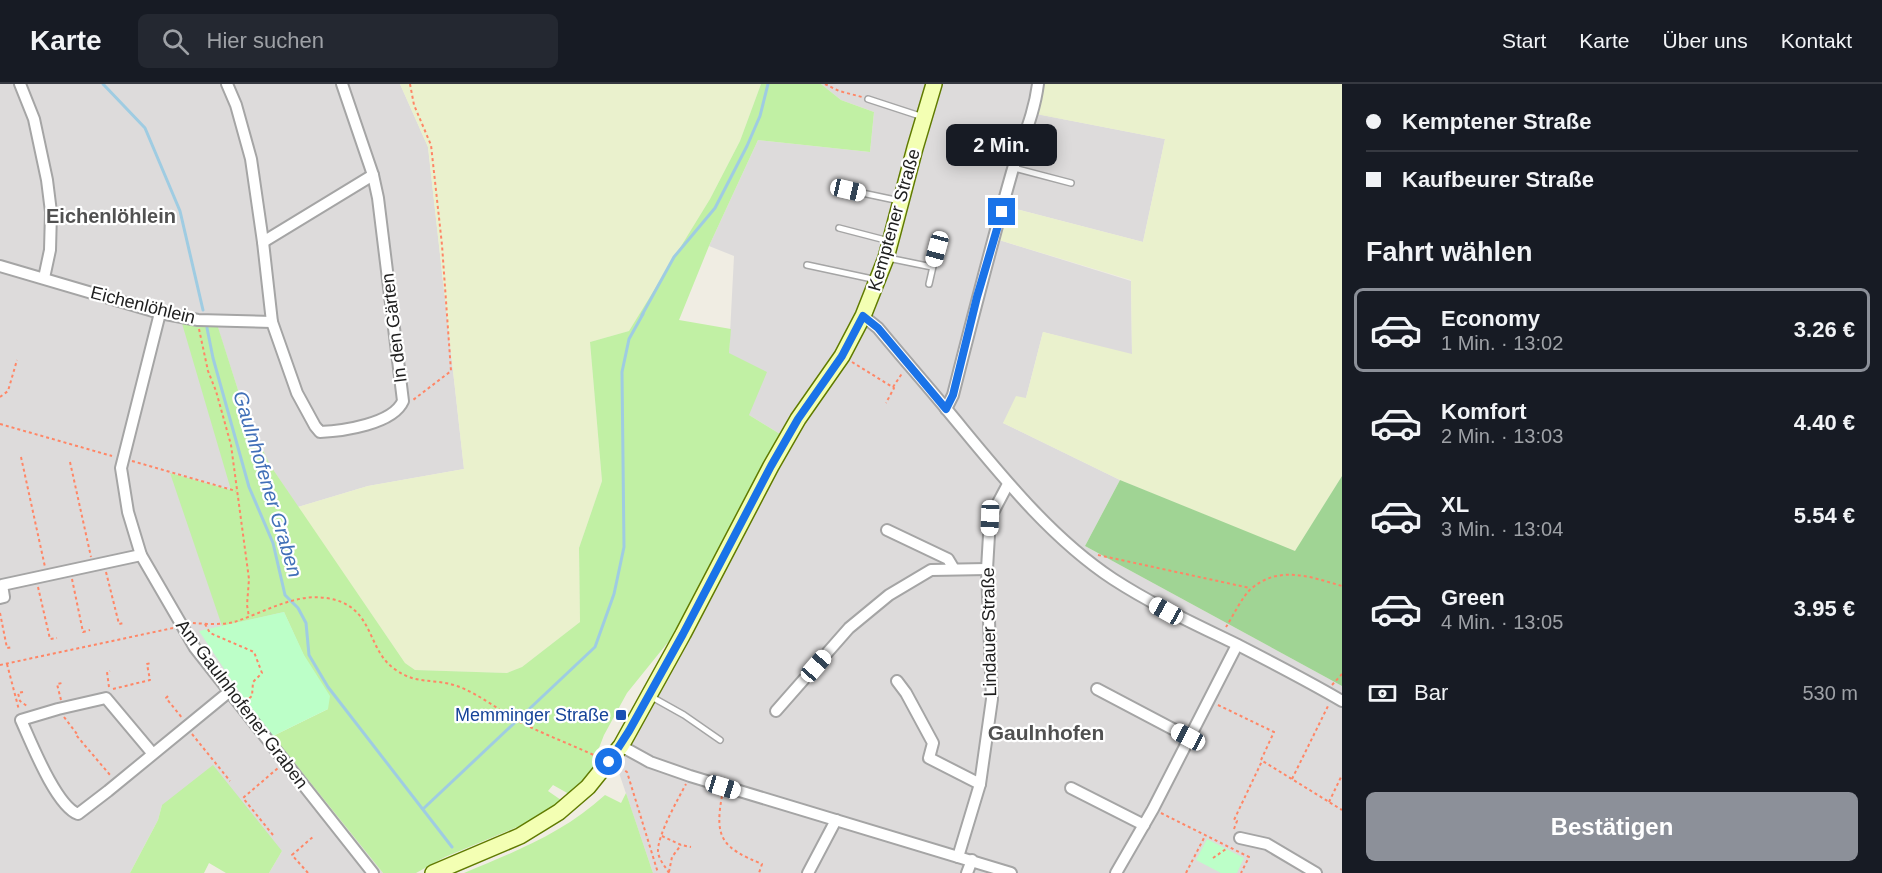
<!DOCTYPE html>
<html lang="de">
<meta charset="utf-8">
<style>
body{margin:0;font-family:Arial,sans-serif;background:#242831;color:#f1f3f6;height:100vh;display:flex;flex-direction:column;font-size:22px;white-space:nowrap}
*{box-sizing:border-box;margin:0}
p{font-size:20px;color:#9ea1a6}
.icon{flex:none;width:33px;height:33px;fill:none;stroke:currentColor;stroke-width:2;stroke-linecap:round;stroke-linejoin:round}
.map{position:relative;flex:1;overflow:hidden}
.drawer{display:flex;flex-direction:column;background:#171b24;width:540px}
.drawer>*{flex:none}
.hud{display:grid;align-content:center;height:132px;padding:0 24px;background:#171b24}
.end{position:absolute;width:27px;height:27px;margin:-14px;border:8px solid #1a73e8;background:#fff;box-shadow:0 0 0 3px #fff}
.from{border-radius:50%}
.bubble{position:absolute;height:42px;border-radius:9px;background:#171b24;box-shadow:0 3px 15px #0003;font-size:20px;font-weight:800;line-height:42px;text-align:center}
.car{position:absolute;width:18px;height:36px;margin:-18px -9px;border-radius:8px;box-shadow:0 0 4px 2px #0007;background:linear-gradient(#fff 24%,#345 0 40%,#fff 0 76%,#345 0 86%,#fff 0)}
.hud b{display:flex;align-items:center;gap:21px;height:57px;font-size:22px}
.hud b+b{border-top:2px solid #363941}
.hud i{width:15px;height:15px;background:#f1f3f6}
ul{padding:0;list-style:none}
li{display:flex;align-items:center;gap:18px;height:84px;margin:0 12px 9px;padding:0 12px;border:3px solid transparent;border-radius:9px}
li div{flex:1}
li b{display:block;font-size:22px}
li em{font-style:normal;font-weight:800}
li.selected{border-color:#8c9099}
li>.icon{width:54px;height:54px;stroke-width:1.5}
h2{padding:0 24px;font-size:27px;line-height:72px}
.pay{display:flex;align-items:center;gap:15px;height:66px;padding:0 24px;font-size:22px}
.pay p{margin-inline-start:auto}
.primary-button{display:flex;gap:12px;margin-top:auto;padding:12px 24px}
.primary-button a{flex:1;height:69px;border-radius:9px;background:#8c9099;color:#fff;font-size:24px;font-weight:800;line-height:69px;text-align:center}
header{display:flex;align-items:center;gap:36px;box-sizing:border-box;height:84px;padding:0 30px;background:#171b24;border-bottom:2px solid #363941}
header strong{font-size:28px}
nav{display:flex;gap:33px;margin-inline-start:auto;font-size:21px}
.search{width:420px;height:54px;background:#242831;display:flex;align-items:center;gap:15px;box-sizing:border-box;padding:0 21px;border-radius:9px;color:#9ea1a6;font-size:22px}
main{display:flex;flex:1;min-height:0}
.map>svg:first-child{display:block}
</style>
<header>
<strong>Karte</strong>
<div class="search"><svg class="icon" aria-label="search" viewBox="0 0 24 24"><circle cx="10" cy="10" r="6"/><path d="M15 15l6 6"/></svg>Hier suchen</div>
<nav><a>Start</a><a>Karte</a><a>Über uns</a><a>Kontakt</a></nav>
</header>
<main>
<div class="map">
<svg width="1342" height="789" viewBox="0 0 1342 789">
<rect width="100%" height="100%" fill="#f0ede3"/>
<g fill="#dddbdb">
<polygon points="0,0 400,0 428,63 464,385 368,402 298,423 270,381 246,331 217,241 182,236 232,406 170,390 284,528 304,571 273,652 383,789 269,789 282,767 162,721 158,736 130,789 0,789"/>
<polygon points="821,0 1042,0 1037,30 1165,55 1143,158 1008,123 999,156 1131,197 1132,271 1043,248 1026,314 1003,339 1120,396 1085,462 1342,602 1342,789 653,789 617,683 780,350 749,331 729,269 734,172 709,162 758,56 870,68 874,28 841,16"/>
</g>
<g fill="#eaf1cd">
<polygon points="400,0 761,0 740,57 710,115 629,247 590,258 602,397 579,464 580,538 522,583 507,589 415,586 405,579 298,423 368,402 464,385 428,63"/>
<polygon points="1042,0 1342,0 1342,392 1295,468 1120,396 1003,339 1016,312 1026,314 1043,248 1132,270 1131,196 999,156 1008,123 1143,158 1165,55 1036,30"/>
</g>
<g fill="#c1f0a4">
<polygon points="761,0 821,0 841,16 874,28 870,68 758,56 709,162 679,236 731,245 729,269 767,288 749,331 780,350 673,552 627,609 604,651 594,677 596,682 569,710 553,701 548,707 561,716 534,736 445,773 416,789 383,789 273,652 328,625 284,528 222,542 170,389 231,406 181,236 217,240 246,331 270,381 405,579 415,586 507,589 522,583 580,538 579,464 602,397 590,258 629,247 710,115 740,57"/>
<polygon points="213,681 282,767 269,789 226,789 209,779 204,789 130,789 158,736 162,721"/>
<path d="M626,709L653,789H464C516,767 562,750 605,711L621,719Z"/>
</g>
<polygon fill="#a0d494" points="1342,392 1342,602 1085,462 1120,396 1295,467"/>
<g fill="#bcffc8">
<polygon points="284,528 304,571 330,612 328,625 273,652 246,618 199,547"/>
<polygon points="1207,755 1244,774 1237,789 1221,789 1196,776"/>
</g>
<g fill="none" stroke-linecap="round" stroke-linejoin="round">
<g stroke="#9fcce2" stroke-width="3">
<polyline points="103,0 145,44 180,127 203,226"/>
<polyline points="642,231 674,173 715,124 747,62 760,32 768,0"/>
<polyline points="207,244 213,274 249,403 273,459 285,511 298,524 306,539 309,571 328,603 452,763"/>
<polyline points="423,725 595,563 614,510 624,463 622,288 629,255 643,230"/>
</g>
<g stroke="#a5a5a5" stroke-width="8">
<g id="lane">
<polyline points="868,15 923,33"/>
<polyline points="1014,84 1071,99"/>
<polyline points="848,106 900,117"/>
<polyline points="839,144 889,157"/>
<polyline points="888,174 932,183"/>
<polyline points="807,181 877,196"/>
<polyline points="929,200 937,165"/>
<polyline points="650,612 684,631 720,656"/>
</g>
</g>
<g stroke="#a5a5a5" stroke-width="14">
<g id="street">
<polyline points="20,0 34,35 47,96 51,128 50,166 44,194"/>
<path d="M227,0L236,21L251,75L263,158L272,238L297,309L315,342L320,348C343,347 393,340 403,317L378,114L373,91L342,0"/>
<polyline points="263,158 373,91"/>
<polyline points="0,182 160,229 198,236 272,238"/>
<polyline points="160,229 121,384 128,428 141,471 195,564 373,789"/>
<path d="M863,232L878,244C901,272 925,299 948,327C997,386 1048,452 1113,495C1153,521 1195,540 1238,561C1273,579 1308,597 1342,617"/>
<path d="M946,325L953,311C972,236 991,162 1012,88C1021,58 1034,32 1038,0"/>
<polyline points="887,446 948,475 954,485"/>
<polyline points="0,514 4,513 2,501 141,471"/>
<polyline points="897,597 906,609 933,659 929,674 980,700"/>
<polyline points="1097,605 1188,653"/>
<polyline points="776,627 849,544 889,511 931,486 987,485"/>
<polyline points="621,662 650,678 690,692 1011,789"/>
<path d="M153,670L106,614L58,625L21,636C31,658 56,722 78,730L108,707L230,607"/>
<polyline points="1071,704 1144,741"/>
<polyline points="1240,754 1267,760 1316,789"/>
<polyline points="958,773 980,700 992,615 987,485 990,434 1008,400"/>
<polyline points="808,789 836,736"/>
<polyline points="967,789 972,776"/>
<polyline points="1116,789 1153,725 1237,561"/>
</g>
</g>
<g stroke="#607b00" stroke-width="18">
<polyline id="secondary" points="433,789 520,752 559,728 588,703 621,662 683,550 771,382 798,335 842,272 863,232 886,174 915,64 934,0"/>
</g>
<g stroke="#ff8666" stroke-width="2" stroke-dasharray="3 3" stroke-linecap="butt">
<polyline points="410,0 414,21 431,61 442,161 451,287 413,316"/>
<polyline points="825,0 839,7 862,13"/>
<polyline points="199,245 208,287 216,307 231,361 249,495 247,521 249,533"/>
<polyline points="852,278 894,304 886,319"/>
<polyline points="893,303 903,288"/>
<polyline points="0,313 8,307 17,276"/>
<polyline points="0,340 112,372"/>
<polyline points="21,373 45,483"/>
<polyline points="132,377 236,407"/>
<polyline points="70,378 91,473"/>
<polyline points="1098,471 1250,504"/>
<polyline points="106,488 119,540 124,539"/>
<polyline points="72,495 83,548 90,546"/>
<polyline points="38,503 50,555 57,554"/>
<polyline points="0,529 7,564 13,563"/>
<path d="M193,539C206,540 222,541 234,538C263,529 295,509 326,514C376,521 365,566 396,586C417,601 434,594 457,602C480,610 502,629 524,640C548,652 572,661 596,672"/>
<polyline points="205,540 210,549 254,568 262,589 253,598 252,612 247,616"/>
<path d="M1226,543C1233,532 1243,511 1252,504C1280,481 1311,493 1342,502"/>
<polyline points="7,580 19,626"/>
<polyline points="0,581 173,544"/>
<polyline points="1332,601 1342,590"/>
<polyline points="109,603 107,588 110,587"/>
<polyline points="113,605 150,596 147,580 151,579"/>
<polyline points="23,608 18,609 20,617 27,622"/>
<polyline points="168,612 166,614 183,635"/>
<polyline points="61,616 57,600 62,599"/>
<polyline points="1218,621 1274,648 1261,676 1342,726"/>
<polyline points="64,633 77,650 76,651 110,691"/>
<polyline points="192,650 230,697"/>
<polyline points="620,684 627,688 658,789"/>
<polyline points="1292,695 1329,620"/>
<path d="M722,712C714,755 723,764 762,780L759,789"/>
<polyline points="1329,718 1342,691"/>
<polyline points="1161,729 1249,773 1241,789"/>
<polyline points="1234,745 1237,737 1234,736 1262,677"/>
<polyline points="273,751 243,714 278,684"/>
<polyline points="662,752 681,761 691,763"/>
<polyline points="1213,774 1226,765 1227,762"/>
<polyline points="669,788 672,773 681,761"/>
<polyline points="308,789 292,771 314,752"/>
<path d="M669,789C665,782 659,776 658,768C657,752 678,715 686,700"/>
<polyline points="1186,789 1205,752"/>
</g>
<use href="#lane" stroke="#fff" stroke-width="5"/>
<use href="#street" stroke="#fff" stroke-width="10"/>
<use href="#secondary" stroke="#f3ffb3" stroke-width="15"/>
</g>
<g fill="none" stroke-linecap="round" stroke-linejoin="round">
<polyline stroke="#1a73e8" stroke-width="8" points="609,678 629,647 683,550 771,382 798,335 842,272 863,232 878,244 946,325 953,311 977,213 1002,128"/>
</g>
<rect fill="#1a4fb4" stroke="#fff" stroke-width="2" x="615" y="625" width="12" height="12" rx="3"/>
<g text-anchor="middle" dominant-baseline="central" stroke-width="4.5" stroke-linejoin="round" paint-order="stroke">
<g font-size="18" fill="#1e1e1e" stroke="#fff">
<text transform="translate(894 136) rotate(-74)">Kemptener Straße</text>
<text transform="translate(143 221) rotate(14)">Eichenlöhlein</text>
<text transform="translate(394 244) rotate(-97)">In den Gärten</text>
<text transform="translate(989 548) rotate(-91)">Lindauer Straße</text>
<text transform="translate(242 620) rotate(53)">Am Gaulnhofener Graben</text>
</g>
<g font-size="18" fill="#164399" stroke="#fff" text-anchor="end">
<text x="609" y="631">Memminger Straße</text>
</g>
<g font-size="20" font-weight="bold" fill="#515151" stroke="#fff">
<text x="111" y="132">Eichenlöhlein</text>
</g>
<g font-size="20" font-style="italic" fill="#4170b8" stroke="#fff">
<text transform="translate(268 400) rotate(73)">Gaulnhofener Graben</text>
</g>
<g font-size="21" font-weight="bold" fill="#515151" stroke="#fff">
<text x="1046" y="648">Gaulnhofen</text>
</g>
</g>
</svg>
<i class="end from" style="left:609px;top:678px"></i>
<i class="end" style="left:1002px;top:128px"></i>
<div class="bubble" style="left:946px;top:40px;width:111px">2 Min.</div>
<i class="car" style="left:848px;top:106px;rotate:103deg"></i>
<i class="car" style="left:937px;top:165px;rotate:195deg"></i>
<i class="car" style="left:990px;top:434px;rotate:182deg"></i>
<i class="car" style="left:1166px;top:527px;rotate:299deg"></i>
<i class="car" style="left:816px;top:582px;rotate:41deg"></i>
<i class="car" style="left:1188px;top:653px;rotate:298deg"></i>
<i class="car" style="left:723px;top:703px;rotate:107deg"></i>
</div>
<section class="drawer">
<div class="hud">
<b><i class="from"></i>Kemptener Straße</b>
<b><i></i>Kaufbeurer Straße</b>
</div>
<h2>Fahrt wählen</h2>
<ul>
<li class="selected"><svg class="icon" aria-label="car" viewBox="0 0 24 24"><path d="M5 17H2v-5l4-1 3-4h7l3 4 3 1v5h-3M9 17h6M6 11h13"/><circle cx="7" cy="17" r="2"/><circle cx="17" cy="17" r="2"/></svg><div><b>Economy</b><p>1 Min. · 13:02</p></div><em>3.26 €</em></li>
<li><svg class="icon" aria-label="car" viewBox="0 0 24 24"><path d="M5 17H2v-5l4-1 3-4h7l3 4 3 1v5h-3M9 17h6M6 11h13"/><circle cx="7" cy="17" r="2"/><circle cx="17" cy="17" r="2"/></svg><div><b>Komfort</b><p>2 Min. · 13:03</p></div><em>4.40 €</em></li>
<li><svg class="icon" aria-label="car" viewBox="0 0 24 24"><path d="M5 17H2v-5l4-1 3-4h7l3 4 3 1v5h-3M9 17h6M6 11h13"/><circle cx="7" cy="17" r="2"/><circle cx="17" cy="17" r="2"/></svg><div><b>XL</b><p>3 Min. · 13:04</p></div><em>5.54 €</em></li>
<li><svg class="icon" aria-label="car" viewBox="0 0 24 24"><path d="M5 17H2v-5l4-1 3-4h7l3 4 3 1v5h-3M9 17h6M6 11h13"/><circle cx="7" cy="17" r="2"/><circle cx="17" cy="17" r="2"/></svg><div><b>Green</b><p>4 Min. · 13:05</p></div><em>3.95 €</em></li>
</ul>
<div class="pay"><svg class="icon" aria-label="cash" viewBox="0 0 24 24"><path d="M3 7h18v10H3z"/><circle cx="12" cy="12" r="2"/></svg>Bar<p>530 m</p></div>
<div class="primary-button"><a>Bestätigen</a></div>
</section>
</main>
